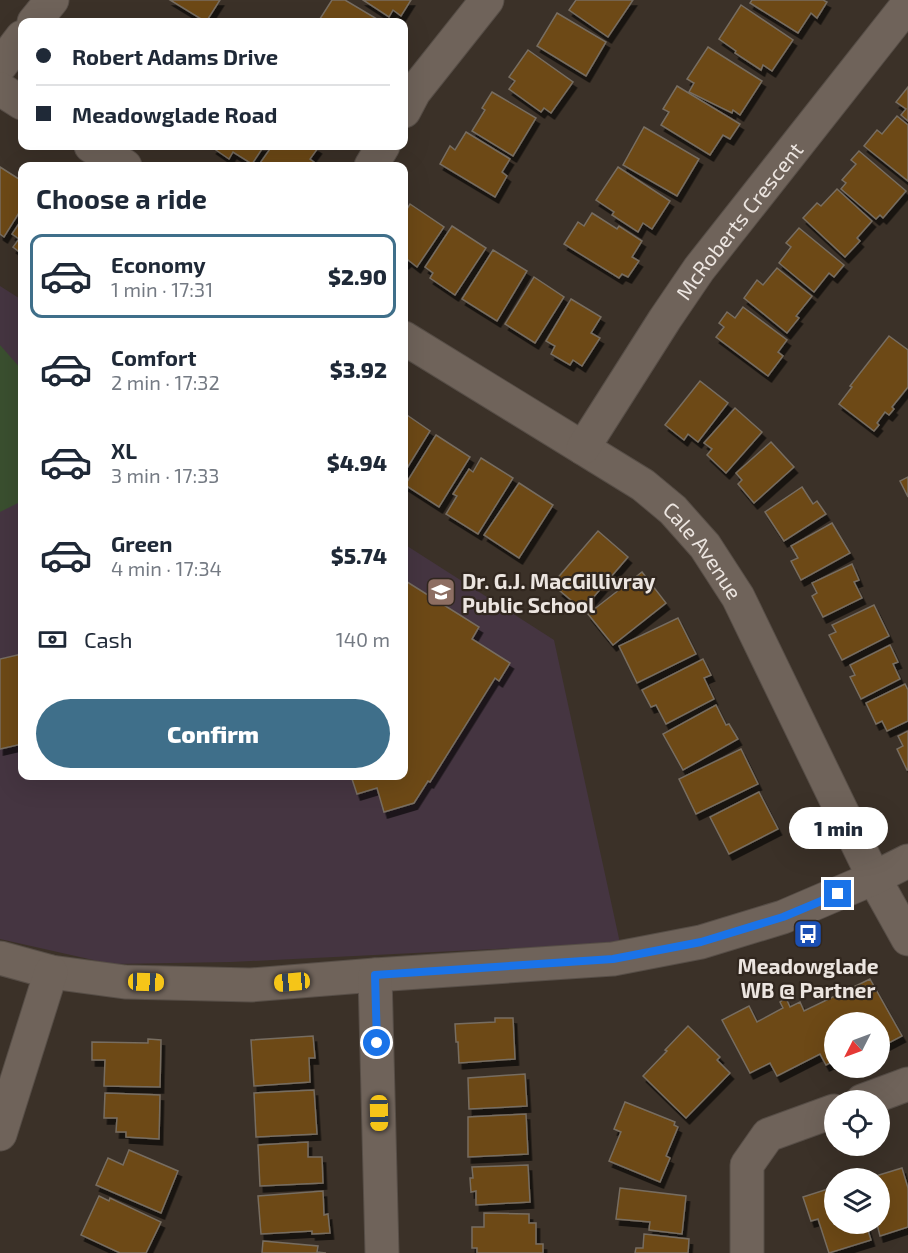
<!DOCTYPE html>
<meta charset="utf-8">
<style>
body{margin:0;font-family:"Exo 2",sans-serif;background:#f2f2f3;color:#1f2937;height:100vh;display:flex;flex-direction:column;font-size:22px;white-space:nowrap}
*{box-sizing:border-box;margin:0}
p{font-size:20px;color:#747a83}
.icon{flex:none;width:33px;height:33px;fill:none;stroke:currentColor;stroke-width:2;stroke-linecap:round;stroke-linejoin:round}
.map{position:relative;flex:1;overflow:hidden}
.sheet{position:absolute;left:18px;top:162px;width:390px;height:618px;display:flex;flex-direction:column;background:#fff;border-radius:12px;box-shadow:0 6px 24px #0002}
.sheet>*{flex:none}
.top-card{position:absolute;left:18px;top:18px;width:390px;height:132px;border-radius:12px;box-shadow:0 6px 24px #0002;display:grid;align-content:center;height:132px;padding:0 18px;background:#fff}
.needle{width:39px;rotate:228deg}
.tools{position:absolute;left:824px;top:1012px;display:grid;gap:12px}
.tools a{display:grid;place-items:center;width:66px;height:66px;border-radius:50%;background:#fff;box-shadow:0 6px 24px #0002;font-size:30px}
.end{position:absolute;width:27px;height:27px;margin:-14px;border:8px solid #1a73e8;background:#fff;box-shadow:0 0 0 3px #fff}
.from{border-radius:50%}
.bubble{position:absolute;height:42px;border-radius:21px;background:#fff;box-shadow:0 6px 24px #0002;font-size:20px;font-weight:800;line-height:42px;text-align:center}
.car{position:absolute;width:18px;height:36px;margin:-18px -9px;border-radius:8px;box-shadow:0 0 4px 2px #0007;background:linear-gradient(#f5c518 24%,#345 0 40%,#f5c518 0 76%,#345 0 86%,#f5c518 0)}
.top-card b{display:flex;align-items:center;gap:21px;height:57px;font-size:22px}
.top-card b+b{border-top:2px solid #e0e1e3}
.top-card i{width:15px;height:15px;background:#1f2937}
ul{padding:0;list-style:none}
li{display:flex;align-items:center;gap:18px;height:84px;margin:0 12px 9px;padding:0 6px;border:3px solid transparent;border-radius:12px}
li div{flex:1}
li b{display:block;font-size:22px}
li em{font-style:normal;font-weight:800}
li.on{border-color:#3f6f8a}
li>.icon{width:54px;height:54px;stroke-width:1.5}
h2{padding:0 18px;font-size:27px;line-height:72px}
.pay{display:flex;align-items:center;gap:15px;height:66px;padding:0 18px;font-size:22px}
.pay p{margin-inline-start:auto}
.primary-button{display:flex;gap:12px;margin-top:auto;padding:12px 18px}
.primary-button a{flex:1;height:69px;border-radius:36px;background:#3f6f8a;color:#fff;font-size:24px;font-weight:800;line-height:69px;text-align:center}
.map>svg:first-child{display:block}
</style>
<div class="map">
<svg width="908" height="1253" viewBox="0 0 908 1253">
<defs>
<filter id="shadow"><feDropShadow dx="3.5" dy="6" stdDeviation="0" flood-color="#0009"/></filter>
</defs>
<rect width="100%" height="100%" fill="#3b3128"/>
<polygon fill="#453541" points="0,286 22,300 22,776 404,776 404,544 554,640 620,943 231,962 111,964 0,939"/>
<polygon fill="#3a4f2f" points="0,345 22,370 22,501 0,512"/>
<g fill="#6d4812" stroke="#776d61" stroke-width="1.5" filter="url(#shadow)">
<polygon points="170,0 220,0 206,22"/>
<polygon points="332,0 345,0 382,22 318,22"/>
<polygon points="363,0 411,0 401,16 393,10 389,17"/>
<polygon points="576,0 633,0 608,37 569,10"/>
<polygon points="752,0 823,0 827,2 817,18 811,13 798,33 750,3"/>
<polygon points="741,5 793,40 772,71 763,65 761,70 735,53 736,51 719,39"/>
<polygon points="557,13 606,42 586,76 537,46"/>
<polygon points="708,47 762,81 740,115 733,110 732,113 689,92 694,83 687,79"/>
<polygon points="528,50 573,82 551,113 544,108 541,112 509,89 515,81 509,77"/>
<polygon points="677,86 740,124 730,139 723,135 710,155 661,125 669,112 663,109"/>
<polygon points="908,87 908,121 901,115 906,109 896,102"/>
<polygon points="492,92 536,118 513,156 472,131 485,110 482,108"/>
<polygon points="897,116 908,125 908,181 864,146 877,130 882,134"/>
<polygon points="644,127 699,159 677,196 623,165"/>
<polygon points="466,132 510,159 502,172 507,176 495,197 440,164 450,146 455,150"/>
<polygon points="215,146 264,146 252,164 233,152 229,159 213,148"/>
<polygon points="272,146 315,146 318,148 310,159 318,165 317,166 258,166"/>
<polygon points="859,151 906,191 883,218 880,215 876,219 841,189 846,183 842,180 856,164 851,160"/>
<polygon points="0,167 22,181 22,208 4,237 0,234"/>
<polygon points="618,167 670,201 652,229 643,223 638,232 612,215 614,212 596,200"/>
<polygon points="837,189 872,221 857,238 860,241 845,257 803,218 817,203 821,206"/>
<polygon points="410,204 444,227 417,267 408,260 405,263 404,262 404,214"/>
<polygon points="592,213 617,229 619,226 642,241 632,257 639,261 628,277 622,274 619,278 564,244 578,222 584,226"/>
<polygon points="22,219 22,254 13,247 19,239 12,234"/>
<polygon points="452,226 486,248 455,295 430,278 433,273 425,267"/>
<polygon points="799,228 844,265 834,277 829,273 814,292 779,263 791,247 786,243"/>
<polygon points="493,250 527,271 497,321 462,299"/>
<polygon points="777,268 812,296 796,316 799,318 787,333 744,298 757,280 763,285"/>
<polygon points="534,277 564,297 535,343 505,324"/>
<polygon points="571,299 601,317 591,333 600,338 582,366 573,360 570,365 551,354 555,346 546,341"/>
<polygon points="743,307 787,340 778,352 783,356 768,376 716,337 724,327 719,323 727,312 735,318"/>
<polygon points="889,336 908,350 908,387 892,407 894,409 889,415 885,412 877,423 879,425 874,431 839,404 852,387 850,386"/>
<polygon points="700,381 728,403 698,442 688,434 684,440 665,425"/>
<polygon points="735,408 762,432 726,473 707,455 712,449 704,443"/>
<polygon points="404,413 430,431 404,473"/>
<polygon points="436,435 470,457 439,507 405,485"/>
<polygon points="771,442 794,467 754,503 738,484 742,480 736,473"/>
<polygon points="481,458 513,478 478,534 446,514 457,496 453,494 469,469 473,472"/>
<polygon points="908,477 908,497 900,481"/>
<polygon points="519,483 553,505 519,558 484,535"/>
<polygon points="802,487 813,504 817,501 826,514 784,541 765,512"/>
<polygon points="832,523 850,553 801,580 791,561 798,558 791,546"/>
<polygon points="598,531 628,557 585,607 581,604 578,606 559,590 561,587 555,581"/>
<polygon points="852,564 859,580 854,582 862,598 823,617 812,596 817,593 812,583"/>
<polygon points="642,572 666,603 613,645 588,614"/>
<polygon points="404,580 479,627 472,639 510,663 499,681 495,678 430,782 428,781 414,803 384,812 377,788 357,794 351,776 404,776"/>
<polygon points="874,605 889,636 842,660 829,635 836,632 832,625"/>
<polygon points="678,618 696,654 637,683 619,646"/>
<polygon points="890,645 898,662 893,664 900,679 861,699 850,677 855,675 850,665"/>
<polygon points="22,654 22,744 0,749 0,659"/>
<polygon points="703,659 711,675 704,678 714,699 666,724 656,705 651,707 642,690"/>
<polygon points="905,684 908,690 908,721 887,731 882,721 876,724 866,703"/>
<polygon points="716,705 726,725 729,724 738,739 683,770 663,734"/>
<polygon points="908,731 908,770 907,770 897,749 903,746 898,736"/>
<polygon points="741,749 758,784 696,814 679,779"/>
<polygon points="759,792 778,829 729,854 710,817"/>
<polygon points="870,979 902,1036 879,1048 879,1023 834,1023 834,1061 826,1065 820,1054 777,1076 770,1063 750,1073 722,1020 749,1006 757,1022 783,1008 780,1002 786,998 790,1007 800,1002 804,1011"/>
<polygon points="495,1018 513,1018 515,1059 459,1063 458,1042 456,1042 455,1024 495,1022"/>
<polygon points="688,1026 720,1057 717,1060 730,1073 686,1118 643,1076 667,1051 665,1050"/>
<polygon points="313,1036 315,1058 309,1058 310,1082 254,1086 251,1040"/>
<polygon points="148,1039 161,1040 160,1087 104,1086 105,1060 92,1060 92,1042 148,1043"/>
<polygon points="525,1074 527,1106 469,1109 468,1078"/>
<polygon points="314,1090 317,1134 256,1137 254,1093"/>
<polygon points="105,1093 160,1095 159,1139 126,1137 126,1132 116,1132 117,1118 104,1118"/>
<polygon points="625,1102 675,1122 674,1125 678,1127 666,1156 670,1158 660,1182 609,1161 621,1132 614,1129"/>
<polygon points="526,1114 528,1154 468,1157 468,1117"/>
<polygon points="308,1142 308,1157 322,1157 323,1183 260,1186 258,1145"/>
<polygon points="129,1150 178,1171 161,1213 96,1185 108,1158 123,1165"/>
<polygon points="528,1165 530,1202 476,1205 476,1191 471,1192 470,1178 473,1178 472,1167"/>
<polygon points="902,1168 908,1188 908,1227 880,1236 877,1224 879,1224 879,1179 866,1179"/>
<polygon points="834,1187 834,1224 866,1224 871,1240 829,1253 818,1219 811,1221 803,1197"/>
<polygon points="620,1188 686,1196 682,1234 649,1230 650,1222 616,1219"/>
<polygon points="323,1191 324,1215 328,1214 330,1233 312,1234 312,1231 261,1234 258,1196"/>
<polygon points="99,1196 109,1201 110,1198 161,1222 146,1253 120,1253 81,1235"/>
<polygon points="484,1213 529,1214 529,1223 536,1223 536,1244 543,1244 543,1253 477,1253 477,1248 472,1248 472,1227 484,1227"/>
<polygon points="644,1234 689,1239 688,1253 635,1253 636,1248 643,1248"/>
<polygon points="263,1241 318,1246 317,1252 326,1253 262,1253"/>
</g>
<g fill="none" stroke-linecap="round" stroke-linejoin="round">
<g stroke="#574e47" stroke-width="35">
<g id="minor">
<polyline points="34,22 52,0"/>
<polyline points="0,66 22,37"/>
<polyline points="0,89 22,103"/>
<polyline points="404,111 414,92 487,0"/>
<polyline points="91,146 125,166"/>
<polyline points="371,166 383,146"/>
<path id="s1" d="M404,338L643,485L673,510L705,546L738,597L874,878L908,939"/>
<path id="s2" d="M583,448L665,319L699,269L908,4"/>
<polyline points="0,958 51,972 125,982 251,985 375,975 613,959 701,942 783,917 874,878 908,861"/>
<polyline points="375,975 382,1253"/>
<polyline points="862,1101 908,1084"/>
<polyline points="0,1134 51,972"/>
<polyline points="747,1253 747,1165 768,1135 834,1111"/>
</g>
</g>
<use href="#minor" stroke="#6f635a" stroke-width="33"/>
</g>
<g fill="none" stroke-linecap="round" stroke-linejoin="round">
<polyline stroke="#1a73e8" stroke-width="8" points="377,1043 375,975 613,959 701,942 783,917 838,894"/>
</g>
<defs>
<g id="school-square" transform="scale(1.5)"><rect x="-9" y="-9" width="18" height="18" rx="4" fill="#8d6e63" stroke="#31271f"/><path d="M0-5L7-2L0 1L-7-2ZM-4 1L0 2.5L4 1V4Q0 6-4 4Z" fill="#fff"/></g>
<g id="bus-square" transform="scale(1.5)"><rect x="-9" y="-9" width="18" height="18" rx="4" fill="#1a4fb4" stroke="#31271f"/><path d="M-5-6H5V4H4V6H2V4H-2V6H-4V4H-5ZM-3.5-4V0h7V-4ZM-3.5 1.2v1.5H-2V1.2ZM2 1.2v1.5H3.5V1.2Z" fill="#fff"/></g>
</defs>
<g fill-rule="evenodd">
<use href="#school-square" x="441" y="592"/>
<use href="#bus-square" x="808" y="934"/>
</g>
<g text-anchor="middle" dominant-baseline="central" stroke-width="4.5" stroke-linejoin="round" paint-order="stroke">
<g font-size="21" fill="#ece5e0" stroke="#31271f">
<text stroke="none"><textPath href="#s2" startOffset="276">McRoberts Crescent</textPath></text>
<text stroke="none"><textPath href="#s1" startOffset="370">Cale Avenue</textPath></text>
</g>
<g font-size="21" font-weight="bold" fill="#ece5e0" stroke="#31271f" text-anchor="start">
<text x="462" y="580">Dr. G.J. MacGillivray<tspan x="462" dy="24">Public School</tspan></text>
<text x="808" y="965" text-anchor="middle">Meadowglade<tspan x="808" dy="24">WB @ Partner</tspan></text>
</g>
</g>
</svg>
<div class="tools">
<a><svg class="needle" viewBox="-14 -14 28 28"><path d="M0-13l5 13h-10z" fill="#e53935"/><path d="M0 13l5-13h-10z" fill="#747a83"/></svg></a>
<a><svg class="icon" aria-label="locate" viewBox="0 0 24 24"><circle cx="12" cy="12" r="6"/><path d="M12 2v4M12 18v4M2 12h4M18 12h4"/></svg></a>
<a><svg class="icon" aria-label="layers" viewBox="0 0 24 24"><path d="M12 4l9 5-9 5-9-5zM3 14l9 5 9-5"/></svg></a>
</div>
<i class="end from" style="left:377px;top:1043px"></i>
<i class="end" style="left:838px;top:894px"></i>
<div class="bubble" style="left:789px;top:807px;width:99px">1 min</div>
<i class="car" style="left:146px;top:982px;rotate:92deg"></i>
<i class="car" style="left:292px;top:982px;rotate:265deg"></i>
<i class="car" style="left:379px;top:1113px;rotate:179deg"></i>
<div class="top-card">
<b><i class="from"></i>Robert Adams Drive</b>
<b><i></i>Meadowglade Road</b>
</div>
<section class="sheet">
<h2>Choose a ride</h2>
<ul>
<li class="on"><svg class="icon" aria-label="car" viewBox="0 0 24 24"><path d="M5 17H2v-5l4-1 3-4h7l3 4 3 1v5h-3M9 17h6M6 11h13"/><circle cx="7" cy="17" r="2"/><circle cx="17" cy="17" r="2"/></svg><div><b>Economy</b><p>1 min · 17:31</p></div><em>$2.90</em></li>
<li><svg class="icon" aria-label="car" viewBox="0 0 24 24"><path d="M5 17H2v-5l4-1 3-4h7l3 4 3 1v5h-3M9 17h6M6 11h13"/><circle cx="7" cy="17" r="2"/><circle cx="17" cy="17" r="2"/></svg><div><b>Comfort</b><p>2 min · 17:32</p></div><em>$3.92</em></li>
<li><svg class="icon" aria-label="car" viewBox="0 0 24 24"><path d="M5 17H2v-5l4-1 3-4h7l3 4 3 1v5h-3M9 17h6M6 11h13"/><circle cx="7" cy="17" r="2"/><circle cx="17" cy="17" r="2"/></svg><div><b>XL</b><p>3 min · 17:33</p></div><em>$4.94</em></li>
<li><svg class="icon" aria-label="car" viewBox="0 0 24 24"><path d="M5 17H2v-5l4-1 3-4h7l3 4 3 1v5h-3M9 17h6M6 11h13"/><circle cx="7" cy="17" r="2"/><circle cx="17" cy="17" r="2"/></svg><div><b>Green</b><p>4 min · 17:34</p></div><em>$5.74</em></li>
</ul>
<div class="pay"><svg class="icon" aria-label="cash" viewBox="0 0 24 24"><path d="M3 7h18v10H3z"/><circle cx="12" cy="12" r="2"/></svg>Cash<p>140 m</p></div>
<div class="primary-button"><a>Confirm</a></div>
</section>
</div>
